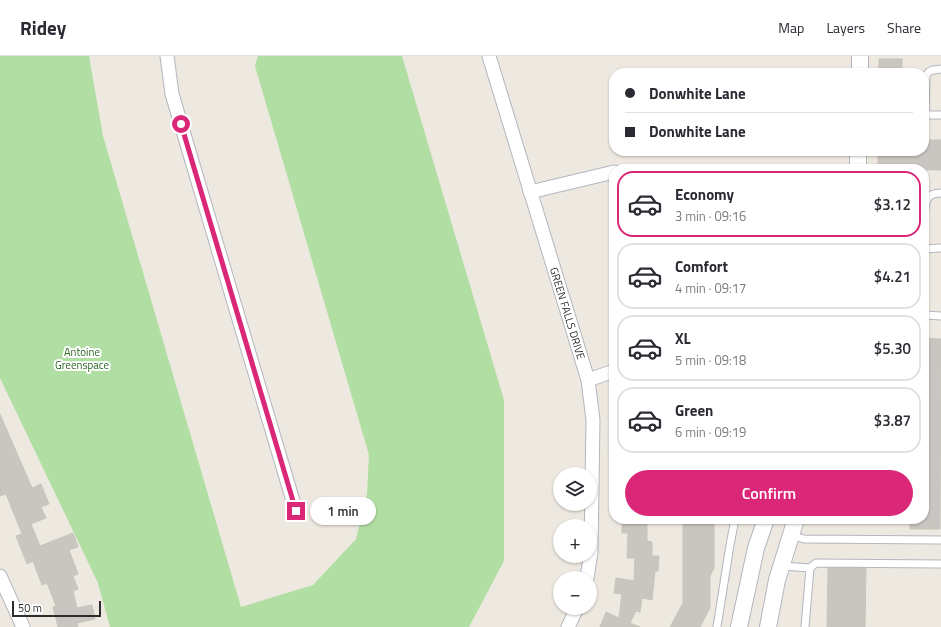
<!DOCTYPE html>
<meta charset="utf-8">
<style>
body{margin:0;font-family:"Titillium Web",sans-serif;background:#f7f7f7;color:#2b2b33;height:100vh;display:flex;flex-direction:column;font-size:15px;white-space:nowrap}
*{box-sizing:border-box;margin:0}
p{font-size:13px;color:#7c7c81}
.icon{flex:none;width:22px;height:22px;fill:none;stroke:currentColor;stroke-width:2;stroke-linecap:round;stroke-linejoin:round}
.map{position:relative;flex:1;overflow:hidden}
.side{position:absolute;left:609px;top:108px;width:320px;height:360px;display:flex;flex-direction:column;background:#fff;border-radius:16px;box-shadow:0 1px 3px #0004}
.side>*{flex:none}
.top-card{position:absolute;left:609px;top:12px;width:320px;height:88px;border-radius:16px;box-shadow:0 1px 3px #0004;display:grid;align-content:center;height:88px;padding:0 16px;background:#fff}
.controls{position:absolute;left:553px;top:411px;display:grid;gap:8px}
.controls a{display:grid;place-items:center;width:44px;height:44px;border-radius:50%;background:#fff;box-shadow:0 1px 3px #0004;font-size:20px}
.scale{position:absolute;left:12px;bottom:10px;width:89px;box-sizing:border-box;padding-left:4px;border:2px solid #2d2d2d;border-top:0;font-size:11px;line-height:14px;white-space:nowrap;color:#2d2d2d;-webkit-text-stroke:3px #fff;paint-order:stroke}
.end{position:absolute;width:18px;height:18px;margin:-9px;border:5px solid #db2777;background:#fff;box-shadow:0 0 0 2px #fff}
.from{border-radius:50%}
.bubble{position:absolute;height:28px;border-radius:14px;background:#fff;box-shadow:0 1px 3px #0004;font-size:13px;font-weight:600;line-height:28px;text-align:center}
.top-card b{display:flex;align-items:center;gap:14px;height:38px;font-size:15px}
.top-card b+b{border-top:1px solid #e1e1e2}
.top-card i{width:10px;height:10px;background:#2b2b33}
ul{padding:7px 0 0;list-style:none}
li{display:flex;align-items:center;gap:12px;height:66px;margin:0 8px 6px;padding:0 8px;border:2px solid #e1e1e2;border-radius:16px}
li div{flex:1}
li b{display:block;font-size:15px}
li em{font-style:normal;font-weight:600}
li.current{border-color:#db2777}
li>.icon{width:36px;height:36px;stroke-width:1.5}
.action{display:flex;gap:8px;margin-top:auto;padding:8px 16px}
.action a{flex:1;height:46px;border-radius:24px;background:#db2777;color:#fff;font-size:16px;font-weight:600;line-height:46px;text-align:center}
header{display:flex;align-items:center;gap:24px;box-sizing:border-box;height:56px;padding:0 20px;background:#fff;border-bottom:1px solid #e1e1e2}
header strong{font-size:19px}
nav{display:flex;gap:22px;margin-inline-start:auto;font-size:14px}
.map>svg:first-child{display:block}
</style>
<header>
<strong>Ridey</strong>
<nav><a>Map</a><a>Layers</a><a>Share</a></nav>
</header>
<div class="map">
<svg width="941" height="571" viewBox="0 0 941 571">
<rect width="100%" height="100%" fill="#ede9e0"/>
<polygon fill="#b1dea2" points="0,0 89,0 103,80 241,551 313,529 356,483 367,438 369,399 255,10 258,0 402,0 504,344 504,505 469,571 110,571 98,527 0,322"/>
<g fill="#c9c5c0" stroke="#c8c5ba">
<rect x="879" y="3" width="23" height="14"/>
<polygon points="924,84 941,84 941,114 878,113 878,95 924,95"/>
<polygon points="924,282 941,283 940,473 910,473 910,463 924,463"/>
<polygon points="0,358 32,432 41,428 49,448 41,451 46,462 31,468 40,490 73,477 78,491 69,494 78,518 73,520 78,533 73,535 77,552 92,549 95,563 77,567 78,571 58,571 53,551 56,550 47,527 42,529 33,505 27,508 16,480 22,478 6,438 0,440"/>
<polygon points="622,463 647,463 647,485 652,486 652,500 659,500 658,515 655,515 652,544 642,542 640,556 636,555 630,567 640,571 600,571 606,556 619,562 622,538 614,537 616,522 634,525 635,502 627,502 628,477 622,477"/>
<polygon points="683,463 714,463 714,512 710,520 710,552 700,571 670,571 683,547"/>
<polygon points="828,512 866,512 865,571 827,571"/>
</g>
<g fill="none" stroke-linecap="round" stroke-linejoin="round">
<g stroke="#b4b5bf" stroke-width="9">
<g id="service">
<path d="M941,13C935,14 930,13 926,19L925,55L929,59H941"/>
<path d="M924,158C926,145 926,137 941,137"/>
<polyline points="924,193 941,192"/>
<polyline points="924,259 941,260"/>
<polyline points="791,479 804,483 941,484"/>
<polyline points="782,510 810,512 805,571"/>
<polyline points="810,512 816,507 941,508"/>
<polyline points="717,571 730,489 735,463"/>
</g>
</g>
<g stroke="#b4b5bf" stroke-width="15">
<g id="minor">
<polyline points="167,0 172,38 296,455"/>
<path id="s1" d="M489,0L588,324L593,364L591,496L587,522"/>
<polyline points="530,136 614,116"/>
<polyline points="588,324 614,315"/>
<polyline points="0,520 23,571"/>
<polyline points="568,571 577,552"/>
</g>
</g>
<g stroke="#b4b5bf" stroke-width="18">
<g id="tertiary">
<polyline points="860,17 860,0"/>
<polyline points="858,113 858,95"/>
<polyline points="739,571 756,492 766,463"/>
<polyline points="768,571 777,524 796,463"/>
</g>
</g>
<use href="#service" stroke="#fff" stroke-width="7"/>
<use href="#minor" stroke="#fff" stroke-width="13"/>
<use href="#tertiary" stroke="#fff" stroke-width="16"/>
</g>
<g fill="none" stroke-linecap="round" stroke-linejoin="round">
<polyline stroke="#db2777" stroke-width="5" points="181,68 296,455"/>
</g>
<g text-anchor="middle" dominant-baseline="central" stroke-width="4" stroke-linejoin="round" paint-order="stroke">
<g font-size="11" fill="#2d2d2d" stroke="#fff">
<text stroke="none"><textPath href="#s1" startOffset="269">GREEN FALLS DRIVE</textPath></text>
</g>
<g font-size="11" fill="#296521" stroke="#fff">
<text x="82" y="296">Antoine<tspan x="82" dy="13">Greenspace</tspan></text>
</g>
</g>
</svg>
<div class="controls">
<a><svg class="icon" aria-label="layers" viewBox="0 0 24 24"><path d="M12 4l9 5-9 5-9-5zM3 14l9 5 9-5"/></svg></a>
<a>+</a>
<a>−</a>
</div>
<div class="scale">50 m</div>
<i class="end from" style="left:181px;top:68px"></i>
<i class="end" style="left:296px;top:455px"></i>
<div class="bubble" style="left:310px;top:441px;width:66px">1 min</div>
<div class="top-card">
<b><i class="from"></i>Donwhite Lane</b>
<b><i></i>Donwhite Lane</b>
</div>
<section class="side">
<ul>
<li class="current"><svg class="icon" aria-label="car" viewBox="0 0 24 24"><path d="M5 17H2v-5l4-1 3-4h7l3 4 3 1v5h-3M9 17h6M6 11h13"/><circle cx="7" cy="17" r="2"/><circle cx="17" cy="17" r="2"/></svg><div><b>Economy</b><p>3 min · 09:16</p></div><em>$3.12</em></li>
<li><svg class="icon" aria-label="car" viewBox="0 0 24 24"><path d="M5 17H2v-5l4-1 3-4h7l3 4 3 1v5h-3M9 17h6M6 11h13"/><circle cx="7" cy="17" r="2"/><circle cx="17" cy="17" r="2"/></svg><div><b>Comfort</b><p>4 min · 09:17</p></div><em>$4.21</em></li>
<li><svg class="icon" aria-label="car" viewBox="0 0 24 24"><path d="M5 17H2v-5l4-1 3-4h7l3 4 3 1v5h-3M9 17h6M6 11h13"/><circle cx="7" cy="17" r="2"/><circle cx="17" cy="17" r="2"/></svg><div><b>XL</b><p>5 min · 09:18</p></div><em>$5.30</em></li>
<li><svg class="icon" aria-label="car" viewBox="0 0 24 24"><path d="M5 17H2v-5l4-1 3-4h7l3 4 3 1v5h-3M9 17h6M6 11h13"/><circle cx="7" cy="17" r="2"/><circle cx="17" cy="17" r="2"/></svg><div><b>Green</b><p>6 min · 09:19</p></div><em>$3.87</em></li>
</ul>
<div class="action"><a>Confirm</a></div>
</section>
</div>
